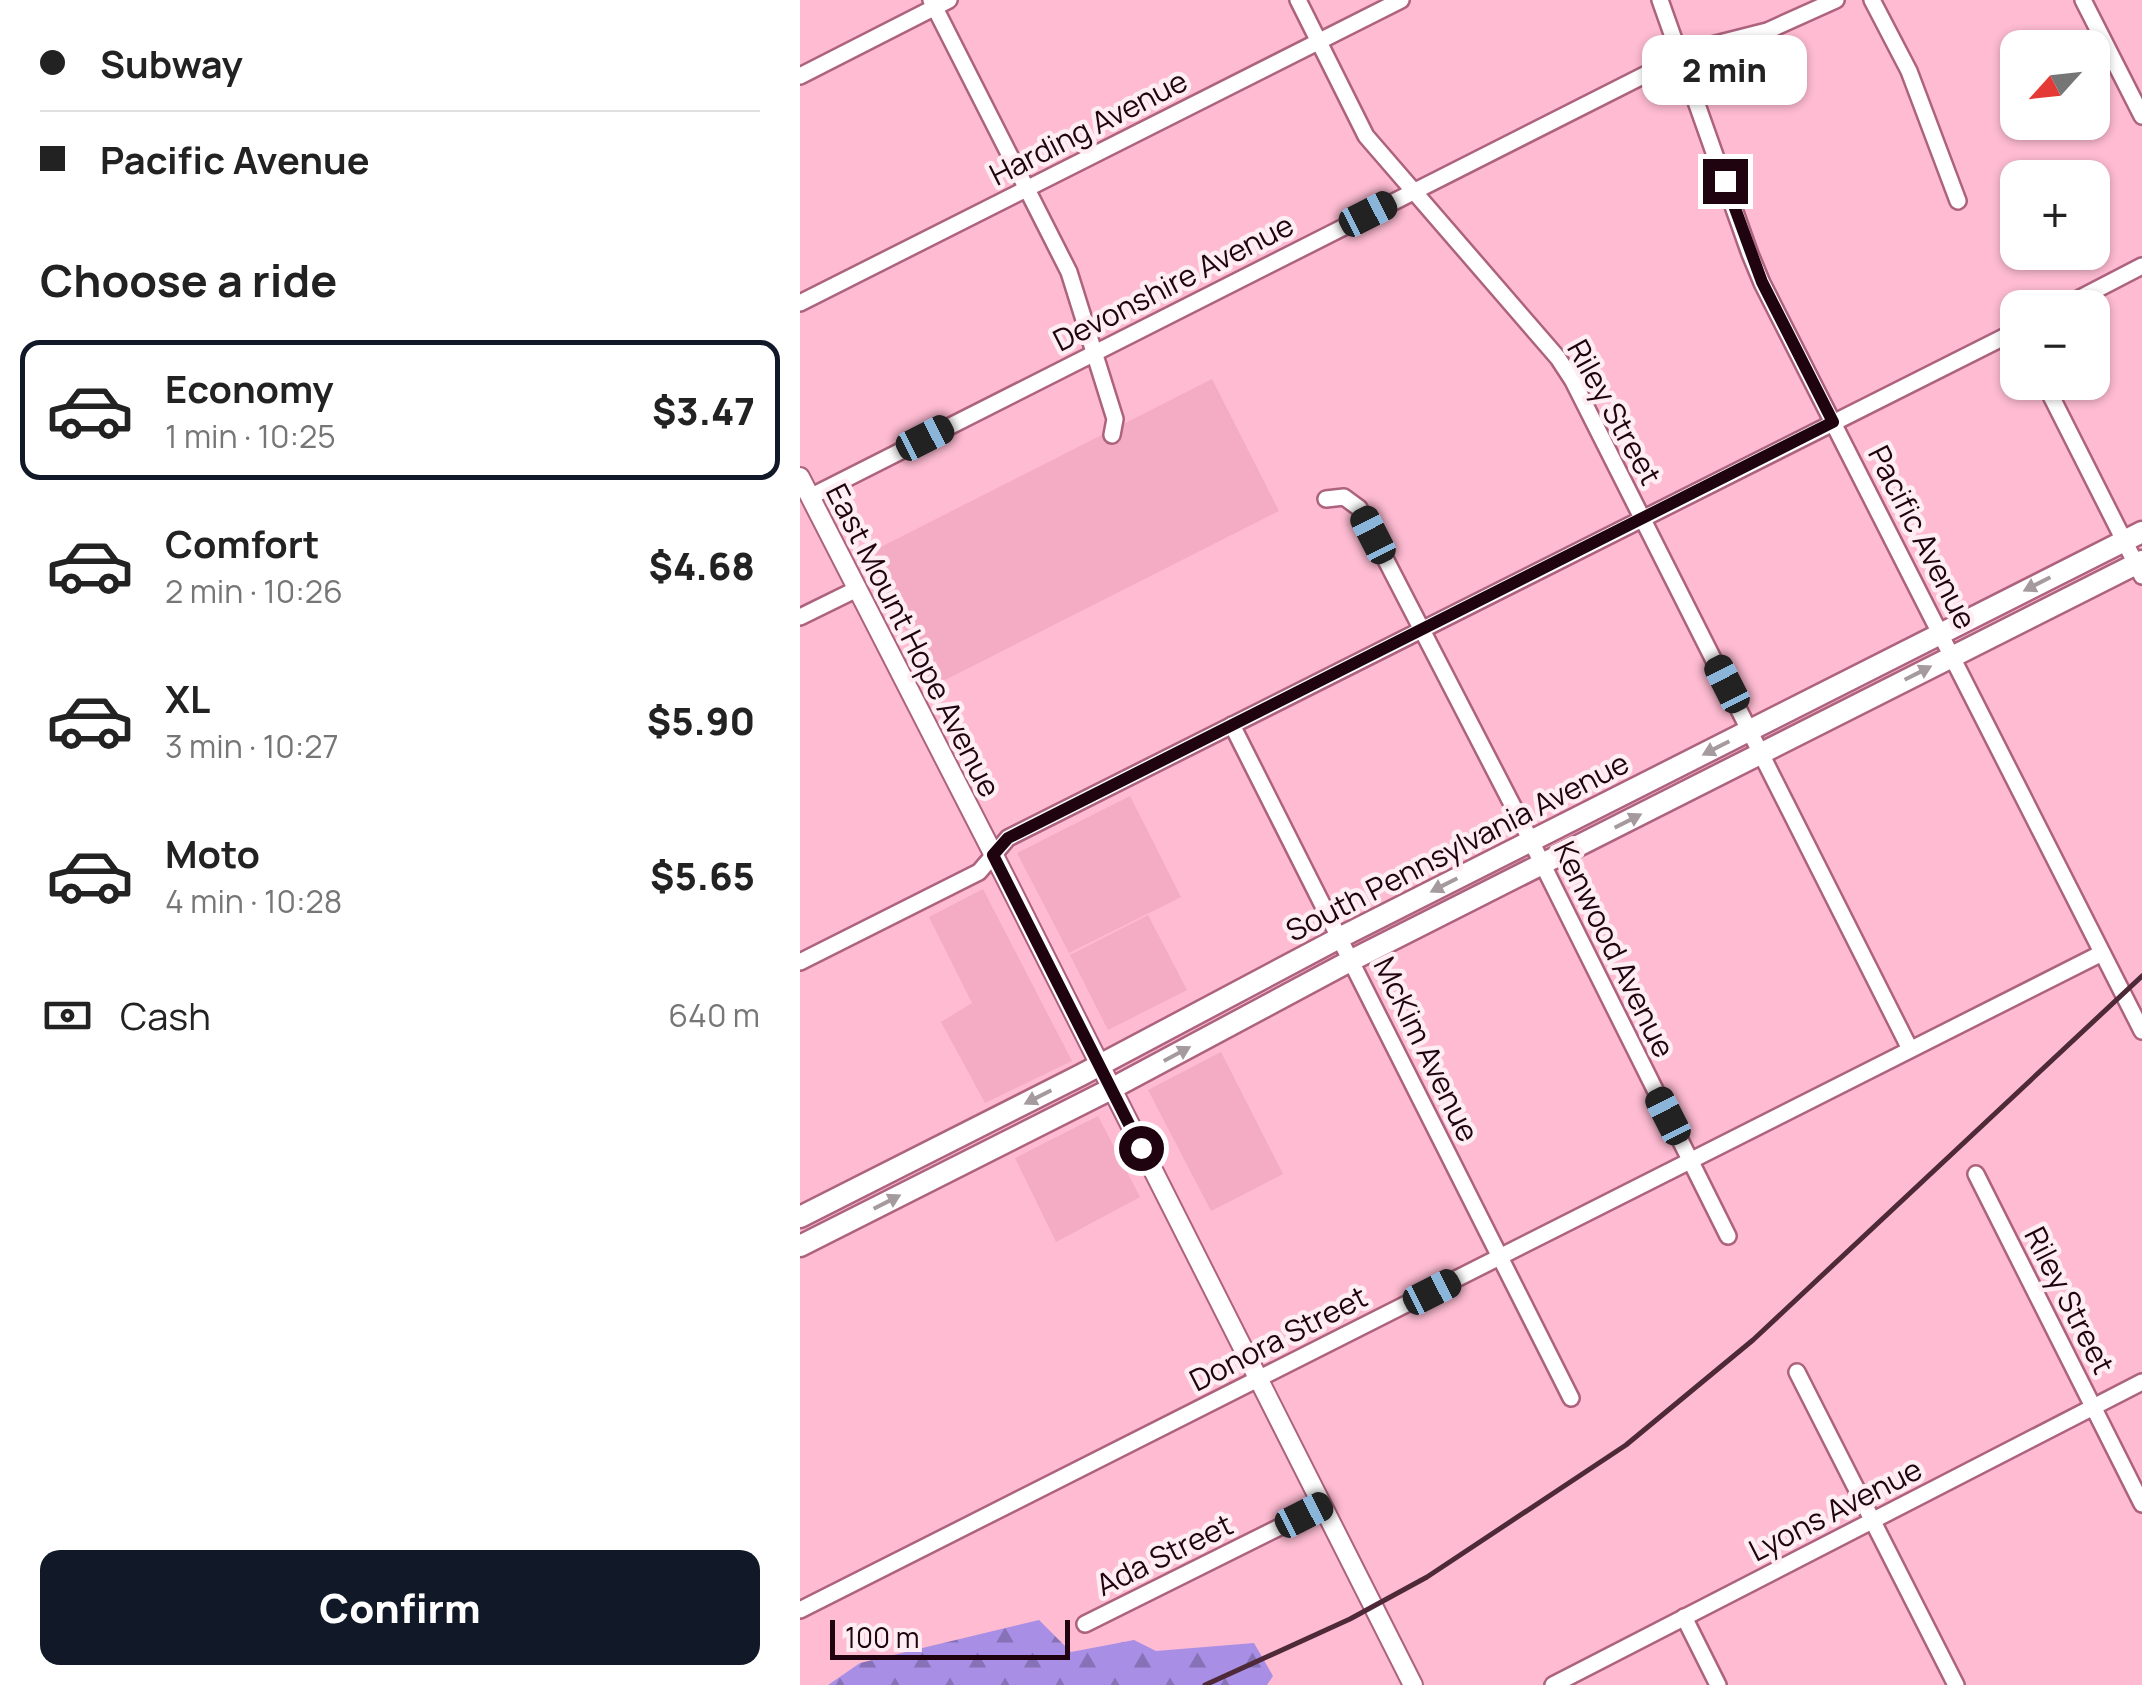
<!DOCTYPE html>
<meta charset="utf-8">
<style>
body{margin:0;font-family:Manrope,sans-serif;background:#f2f2f2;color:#222;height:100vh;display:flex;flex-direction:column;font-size:38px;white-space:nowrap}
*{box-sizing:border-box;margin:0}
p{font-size:32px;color:#767676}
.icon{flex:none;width:55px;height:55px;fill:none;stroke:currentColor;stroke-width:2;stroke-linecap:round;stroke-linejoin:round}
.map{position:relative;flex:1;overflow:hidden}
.sheet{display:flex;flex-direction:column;background:#fff;width:800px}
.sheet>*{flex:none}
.banner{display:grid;align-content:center;height:220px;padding:0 40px;background:#fff}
.needle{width:65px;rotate:243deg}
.tools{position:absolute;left:1200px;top:30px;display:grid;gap:20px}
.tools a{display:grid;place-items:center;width:110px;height:110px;border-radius:20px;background:#fff;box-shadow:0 2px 8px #0004;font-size:50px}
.scale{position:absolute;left:30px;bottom:25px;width:240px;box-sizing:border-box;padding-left:10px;border:5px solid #1f0410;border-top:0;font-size:28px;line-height:35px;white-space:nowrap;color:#1f0410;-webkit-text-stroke:8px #feedf2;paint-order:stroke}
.end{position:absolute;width:45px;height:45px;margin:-22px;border:12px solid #1f0410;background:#fff;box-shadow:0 0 0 5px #fff}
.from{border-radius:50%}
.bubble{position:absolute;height:70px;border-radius:20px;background:#fff;box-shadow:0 2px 8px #0004;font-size:32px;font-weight:800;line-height:70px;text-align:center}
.car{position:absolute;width:30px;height:60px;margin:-30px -15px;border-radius:12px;box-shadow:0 0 8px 2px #0007;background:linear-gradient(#222 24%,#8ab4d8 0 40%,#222 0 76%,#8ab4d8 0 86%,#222 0)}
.banner b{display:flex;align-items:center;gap:35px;height:95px;font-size:38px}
.banner b+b{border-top:2px solid #e0e0e0}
.banner i{width:25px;height:25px;background:#222}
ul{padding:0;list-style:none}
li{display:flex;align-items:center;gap:30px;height:140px;margin:0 20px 15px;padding:0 20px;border:5px solid transparent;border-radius:20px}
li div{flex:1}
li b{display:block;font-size:38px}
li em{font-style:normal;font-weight:800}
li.active{border-color:#111827}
li>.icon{width:90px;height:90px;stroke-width:1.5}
h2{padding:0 40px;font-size:45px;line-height:120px}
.pay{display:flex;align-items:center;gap:25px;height:110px;padding:0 40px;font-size:38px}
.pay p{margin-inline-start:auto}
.button{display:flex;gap:20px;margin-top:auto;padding:20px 40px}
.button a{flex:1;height:115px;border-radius:20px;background:#111827;color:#fff;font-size:40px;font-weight:800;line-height:115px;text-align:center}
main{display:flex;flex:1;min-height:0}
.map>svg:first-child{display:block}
</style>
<main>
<section class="sheet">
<div class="banner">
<b><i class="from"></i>Subway</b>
<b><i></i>Pacific Avenue</b>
</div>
<h2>Choose a ride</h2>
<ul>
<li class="active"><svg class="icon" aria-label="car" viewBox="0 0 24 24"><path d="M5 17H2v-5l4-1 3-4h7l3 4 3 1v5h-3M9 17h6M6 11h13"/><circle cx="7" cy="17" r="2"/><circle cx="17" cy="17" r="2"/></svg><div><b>Economy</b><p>1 min · 10:25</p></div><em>$3.47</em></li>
<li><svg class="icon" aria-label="car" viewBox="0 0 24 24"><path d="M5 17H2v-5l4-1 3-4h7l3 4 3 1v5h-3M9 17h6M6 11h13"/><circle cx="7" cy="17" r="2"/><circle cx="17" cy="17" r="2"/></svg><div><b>Comfort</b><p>2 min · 10:26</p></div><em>$4.68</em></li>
<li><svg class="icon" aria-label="car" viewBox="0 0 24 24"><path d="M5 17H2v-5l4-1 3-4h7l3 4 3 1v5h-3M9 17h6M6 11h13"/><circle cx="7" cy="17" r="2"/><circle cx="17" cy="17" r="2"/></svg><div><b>XL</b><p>3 min · 10:27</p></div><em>$5.90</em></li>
<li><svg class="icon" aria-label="car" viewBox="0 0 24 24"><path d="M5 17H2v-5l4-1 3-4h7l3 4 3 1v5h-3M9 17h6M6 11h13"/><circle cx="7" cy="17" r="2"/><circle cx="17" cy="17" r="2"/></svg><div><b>Moto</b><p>4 min · 10:28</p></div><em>$5.65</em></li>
</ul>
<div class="pay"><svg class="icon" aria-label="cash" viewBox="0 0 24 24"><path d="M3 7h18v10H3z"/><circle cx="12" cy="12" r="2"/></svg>Cash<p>640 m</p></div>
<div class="button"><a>Confirm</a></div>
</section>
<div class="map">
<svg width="1342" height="1685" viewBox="0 0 1342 1685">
<defs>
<pattern id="forest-firs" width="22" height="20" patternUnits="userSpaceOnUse" patternTransform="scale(2.5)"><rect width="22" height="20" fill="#a88ee4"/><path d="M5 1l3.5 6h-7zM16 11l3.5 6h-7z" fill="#8872b7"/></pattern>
</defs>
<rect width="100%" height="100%" fill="#febbd2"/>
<g fill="#f4acc4">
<polygon points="412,379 479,511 133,686 67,554"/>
<polygon points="330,796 381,897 269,953 217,853"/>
<polygon points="183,889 272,1061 185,1103 141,1022 172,1003 129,917"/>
<polygon points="348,915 387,990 308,1030 270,955"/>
<polygon points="421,1052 483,1174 411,1211 348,1090"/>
<polygon points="298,1116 340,1197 256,1242 215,1158"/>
</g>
<polygon fill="url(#forest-firs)" points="239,1620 271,1652 334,1640 356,1651 454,1643 473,1676 467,1685 28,1685 60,1663"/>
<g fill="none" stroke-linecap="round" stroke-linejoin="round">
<g stroke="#ad627e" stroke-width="20">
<g id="minor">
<polyline points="131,0 269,272 315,419 312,435"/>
<polyline points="498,0 566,136 758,358 773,381 1110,1049"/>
<polyline points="860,0 950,254 962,283 1342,1031"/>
<polyline points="1072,0 1109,71 1158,201"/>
<polyline points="1283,0 1342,116"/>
<polyline points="0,76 149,0"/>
<polyline points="0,303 601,0"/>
<polyline points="1261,308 1342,266"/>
<polyline points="1244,382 1342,576"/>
<polyline points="10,497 896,49 967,31 1036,0"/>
<polyline points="526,499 544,497 559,508 731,841 928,1236"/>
<polyline points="0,617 57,589"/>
<polyline points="432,725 771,1398"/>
<polyline points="0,962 179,872 208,838 1218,330"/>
<polyline points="1176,1174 1342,1504"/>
<polyline points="997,1372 1156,1685"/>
<polyline points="0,1610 1302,953"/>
<polyline points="884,1617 918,1685"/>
<polyline points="285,1624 522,1506"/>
<polyline points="753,1685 1342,1382"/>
</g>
</g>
<g stroke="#ad627e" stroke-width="22">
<polyline id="tertiary" points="0,477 203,873 613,1685"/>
</g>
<g stroke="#ad627e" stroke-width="25">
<g id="secondary">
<polyline points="0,1217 281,1075 541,937 1342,532"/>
<polyline points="0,1246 311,1089 552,960 1342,561"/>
</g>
</g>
<use href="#minor" stroke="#fff" stroke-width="15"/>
<use href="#tertiary" stroke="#fff" stroke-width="18"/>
<use href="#secondary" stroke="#fff" stroke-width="20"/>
<polyline stroke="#4e2a38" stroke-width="5" points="405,1685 550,1619 627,1577 826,1445 953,1340 1342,976"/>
</g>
<defs><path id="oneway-solid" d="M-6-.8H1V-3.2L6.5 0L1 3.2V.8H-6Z" transform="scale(2.5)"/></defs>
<g fill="#a59b9f">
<use href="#oneway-solid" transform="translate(1237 584) rotate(153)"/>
<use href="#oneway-solid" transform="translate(1118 673) rotate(-27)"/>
<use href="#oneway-solid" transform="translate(916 748) rotate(153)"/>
<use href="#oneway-solid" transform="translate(828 821) rotate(-27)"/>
<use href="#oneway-solid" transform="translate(644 885) rotate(153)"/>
<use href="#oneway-solid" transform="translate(377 1054) rotate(-28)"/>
<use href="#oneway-solid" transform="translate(238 1097) rotate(153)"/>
<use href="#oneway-solid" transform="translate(87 1202) rotate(-27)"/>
</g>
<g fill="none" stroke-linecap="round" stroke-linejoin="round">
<polyline stroke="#1f0410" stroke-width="12" points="341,1148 193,855 208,838 1033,422 962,282 925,181"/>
</g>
<g text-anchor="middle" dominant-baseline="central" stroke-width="9" stroke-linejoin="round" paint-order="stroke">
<g font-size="30" fill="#1f0410" stroke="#feedf2">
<text transform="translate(288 127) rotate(-27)">Harding Avenue</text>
<text transform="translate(373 282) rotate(-27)">Devonshire Avenue</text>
<text transform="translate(815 412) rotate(61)">Riley Street</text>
<text transform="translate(1123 537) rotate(63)">Pacific Avenue</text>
<text transform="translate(114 640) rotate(63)">East Mount Hope Avenue</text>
<text transform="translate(657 846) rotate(-27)">South Pennsylvania Avenue</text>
<text transform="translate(815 949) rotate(64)">Kenwood Avenue</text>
<text transform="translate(627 1049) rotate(64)">McKim Avenue</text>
<text transform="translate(1270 1300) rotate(63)">Riley Street</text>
<text transform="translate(478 1338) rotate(-27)">Donora Street</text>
<text transform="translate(1035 1509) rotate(-27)">Lyons Avenue</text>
<text transform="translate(364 1554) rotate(-26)">Ada Street</text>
</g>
</g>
</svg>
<div class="tools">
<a><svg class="needle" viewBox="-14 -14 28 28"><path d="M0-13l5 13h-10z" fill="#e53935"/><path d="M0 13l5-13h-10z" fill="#767676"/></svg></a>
<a>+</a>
<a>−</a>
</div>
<div class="scale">100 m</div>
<i class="end from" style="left:341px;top:1148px"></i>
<i class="end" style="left:925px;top:181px"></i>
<div class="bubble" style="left:842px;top:35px;width:165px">2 min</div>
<i class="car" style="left:568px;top:214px;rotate:63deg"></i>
<i class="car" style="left:125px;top:438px;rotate:63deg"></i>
<i class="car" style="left:573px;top:535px;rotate:333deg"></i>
<i class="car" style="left:927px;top:684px;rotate:333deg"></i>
<i class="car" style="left:868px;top:1116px;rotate:333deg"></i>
<i class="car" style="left:632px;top:1292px;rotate:63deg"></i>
<i class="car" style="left:504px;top:1515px;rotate:63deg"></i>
</div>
</main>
